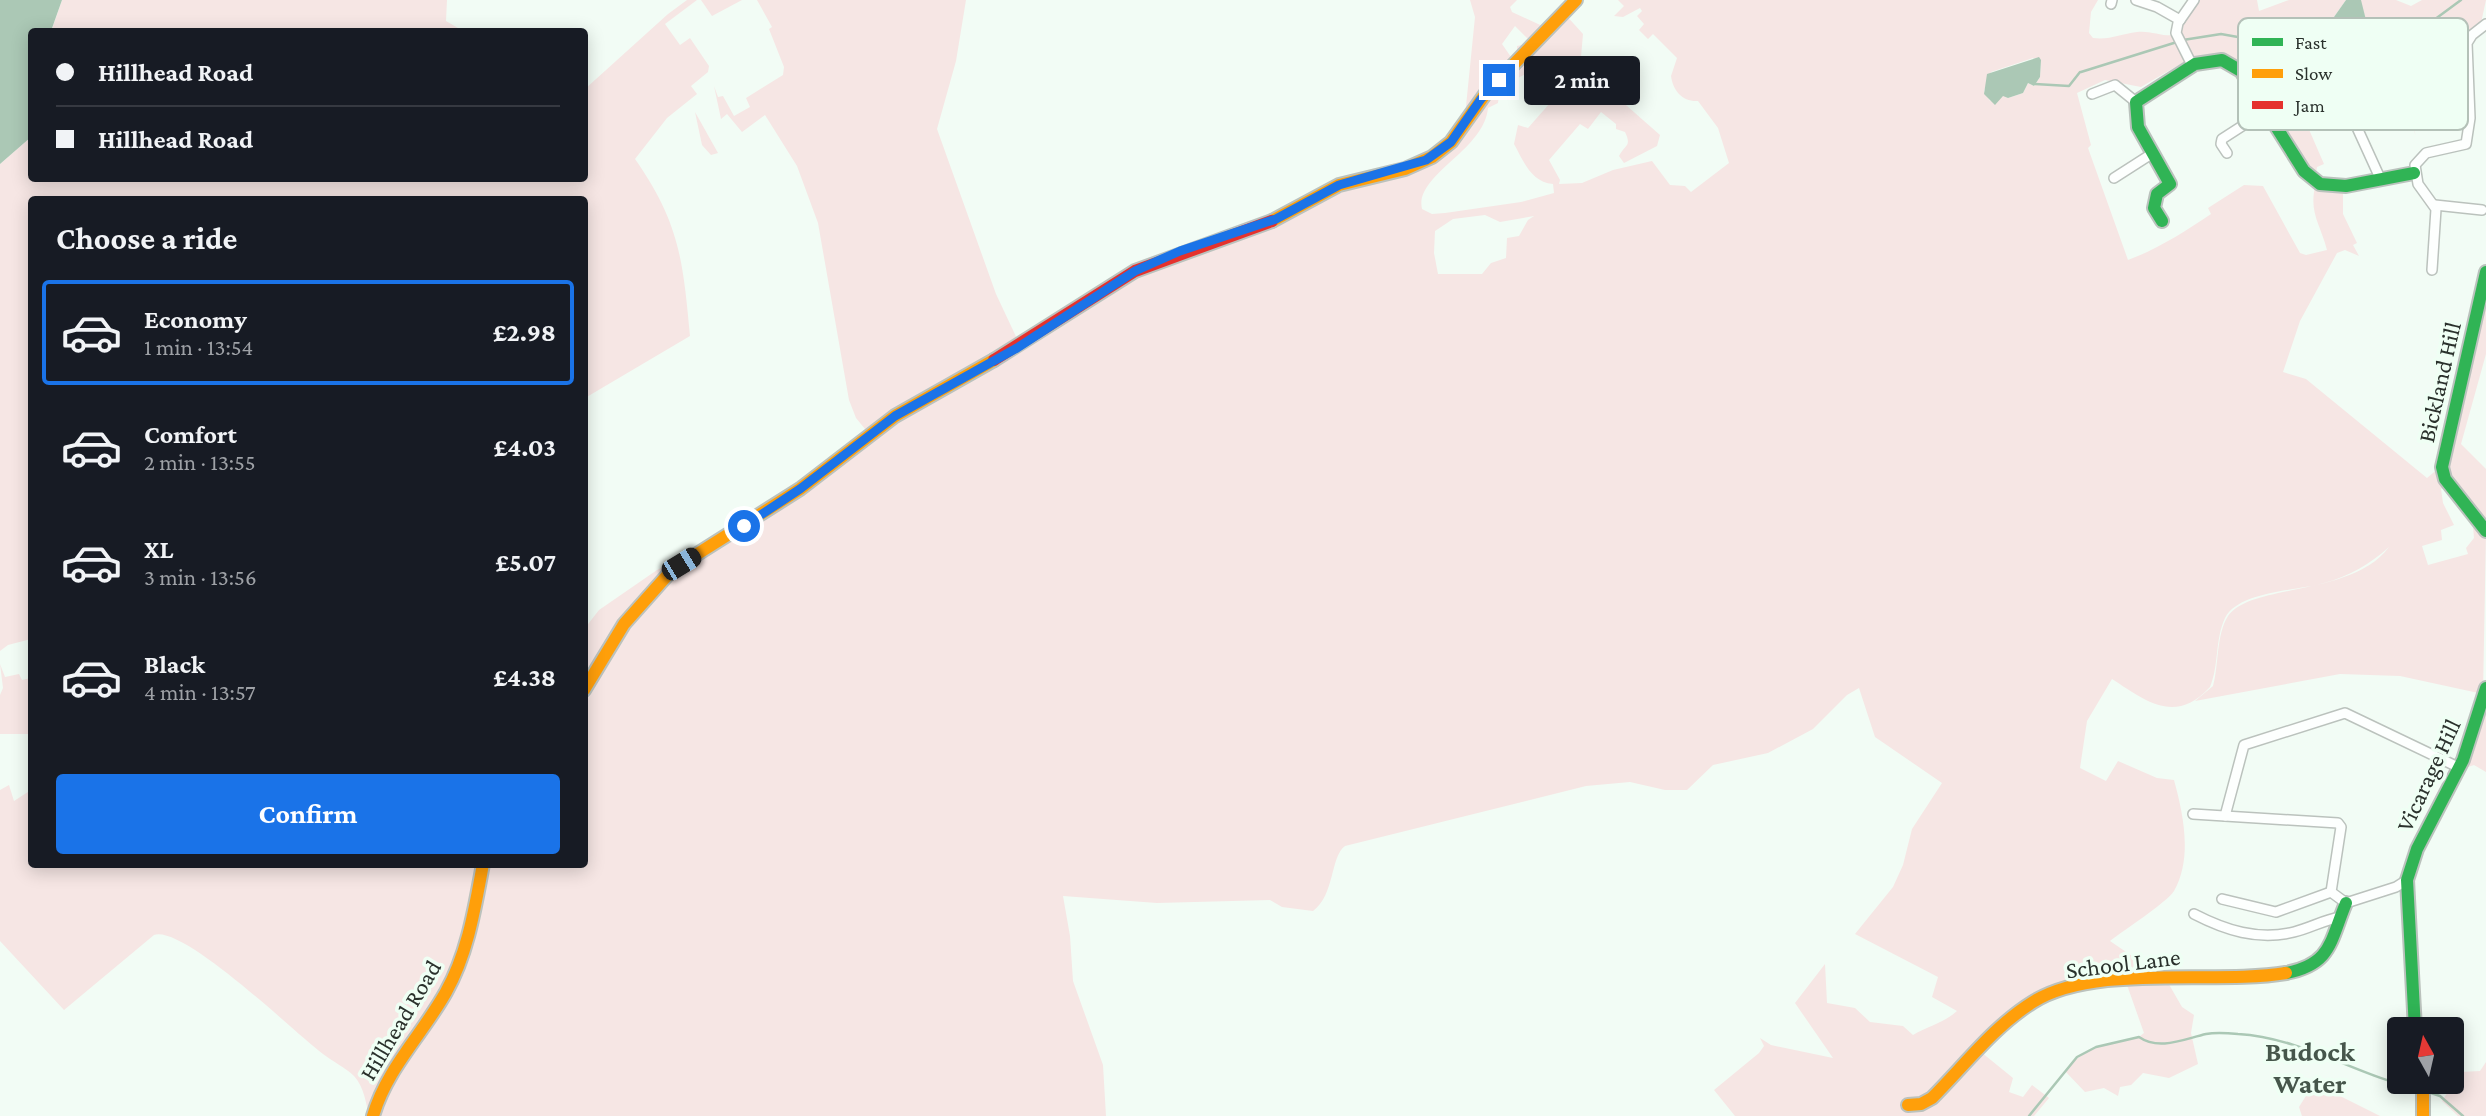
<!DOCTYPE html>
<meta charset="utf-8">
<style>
body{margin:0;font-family:"Crimson Pro",serif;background:#242831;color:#f1f3f6;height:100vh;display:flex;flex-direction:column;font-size:26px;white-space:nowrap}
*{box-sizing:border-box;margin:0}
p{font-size:23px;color:#9ea1a6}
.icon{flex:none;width:38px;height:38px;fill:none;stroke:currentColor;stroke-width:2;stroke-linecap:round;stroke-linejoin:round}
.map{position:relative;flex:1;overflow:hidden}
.details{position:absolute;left:28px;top:196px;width:560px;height:672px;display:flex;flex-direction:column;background:#171b24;border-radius:7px;box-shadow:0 4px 18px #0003}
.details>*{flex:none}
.guide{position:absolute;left:28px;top:28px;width:560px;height:154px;border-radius:7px;box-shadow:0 4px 18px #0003;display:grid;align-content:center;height:154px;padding:0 28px;background:#171b24}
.needle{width:46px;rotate:352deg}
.fabs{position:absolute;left:2387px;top:1017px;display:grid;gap:14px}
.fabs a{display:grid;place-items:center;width:77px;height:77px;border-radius:7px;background:#171b24;box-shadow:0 4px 18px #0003;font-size:35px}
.end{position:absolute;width:32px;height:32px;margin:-16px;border:9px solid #1a73e8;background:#fff;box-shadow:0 0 0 4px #fff}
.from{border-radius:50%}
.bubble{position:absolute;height:49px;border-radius:7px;background:#171b24;box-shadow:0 4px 18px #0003;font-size:23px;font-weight:700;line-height:49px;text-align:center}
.car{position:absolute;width:21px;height:42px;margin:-21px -10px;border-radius:9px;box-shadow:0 0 5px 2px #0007;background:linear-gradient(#222 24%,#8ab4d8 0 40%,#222 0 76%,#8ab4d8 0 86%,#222 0)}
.guide b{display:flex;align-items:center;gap:24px;height:66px;font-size:26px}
.guide b+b{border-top:2px solid #363941}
.guide i{width:18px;height:18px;background:#f1f3f6}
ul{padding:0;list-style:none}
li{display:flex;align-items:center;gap:21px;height:105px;margin:0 14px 10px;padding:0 14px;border:4px solid transparent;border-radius:7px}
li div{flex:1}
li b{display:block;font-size:26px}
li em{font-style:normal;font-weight:700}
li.current{border-color:#1a73e8}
li>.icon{width:63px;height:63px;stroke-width:1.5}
h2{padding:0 28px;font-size:32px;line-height:84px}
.primary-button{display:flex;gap:14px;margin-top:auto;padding:14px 28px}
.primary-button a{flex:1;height:80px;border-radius:7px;background:#1a73e8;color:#fff;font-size:28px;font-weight:700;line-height:80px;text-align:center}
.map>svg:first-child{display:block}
</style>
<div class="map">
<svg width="2486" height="1116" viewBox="0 0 2486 1116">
<rect width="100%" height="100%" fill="#f2fcf5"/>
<g fill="#f6e6e4" fill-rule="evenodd">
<polygon points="62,0 447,0 446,21 463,31 51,32"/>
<path d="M687,0H697L665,24L680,45L690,38L709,66L708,72L691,86L697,94L667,118L635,159C680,223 683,262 690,336L585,398L584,200H32L31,639L8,645L0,651V164L31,137L32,178H584L585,89L668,14Z"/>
<polygon points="701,0 742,0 712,16"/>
<path d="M757,0H966L956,61L937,129L996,294L1020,345L1127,276L1262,225L1324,193L1415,166L1464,126L1475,17L1470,0H1517L1510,7L1512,12L1549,29L1564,13L1583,34L1581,57L1601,81L1600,85L1606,92L1610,91L1660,135L1657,146L1624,163L1619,156C1625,144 1632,147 1625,132L1616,129V124L1601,112L1588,129L1580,124L1549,160L1560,180L1559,184L1582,183L1613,170L1652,161L1670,185L1685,186L1691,192L1729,163L1718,128L1698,101C1683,102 1673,91 1671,76L1677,58L1653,34L1648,39L1639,30L1644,24L1637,16L1642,11L1640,8L1623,17L1614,16L1624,6L1618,0H2098L2091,12L2089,33L2093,38C2110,40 2121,34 2137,32C2149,30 2163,37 2176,35L2194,0H2257L2259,11L2289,0H2346L2329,24C2338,34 2348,37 2361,36L2367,24L2360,0H2396L2411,6L2422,0H2486L2481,23L2437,51L2439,73H2443L2446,89L2439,107H2433L2440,99L2439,82L2417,35L2401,47V62L2388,68L2394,73L2416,136C2407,114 2400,75 2373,71L2312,107L2304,118L2324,164L2317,167L2316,174L2311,178L2233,63L2189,59L2141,87L2105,80L2077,93L2091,145L2088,148L2128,260C2158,249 2184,232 2211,214L2208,208L2244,185L2263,186L2300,253L2306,255L2327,250C2320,223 2308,212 2316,183L2343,189V214L2357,243L2353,245L2359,256L2345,250L2337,253L2300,321L2283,372L2306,379L2427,478L2440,467L2486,272V354L2461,444L2486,469V531L2448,483L2441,489L2443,503L2454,525L2441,530L2442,540L2422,546L2428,565L2468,554L2466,548L2474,538L2473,526L2464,515L2470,511L2486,533L2483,694L2400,676L2340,674L2195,701L2213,686C2219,665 2216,635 2228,616C2251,583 2352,597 2389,547C2370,564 2350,576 2324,583C2297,591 2239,591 2225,618C2215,639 2219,666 2210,687C2175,725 2146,701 2112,679L2087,721L2080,768L2106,781L2118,761L2157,778L2174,780C2183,813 2193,858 2174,891C2166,903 2124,930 2110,941L2157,973L2050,990L1981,1052L2013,1078L2009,1092L2023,1097L2032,1085L2049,1098L2034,1116H1735L1714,1090L1759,1053L1764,1046L1760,1038L1771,1045L1833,1058L1795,1003L1825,964L1827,1003L1855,1008L1870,1022L1903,1026L1913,1035C1928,1026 1944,1023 1957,1011L1932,997L1938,977L1855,934L1893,887L1903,865L1912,829L1942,783L1875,737L1859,688L1847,695L1813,729L1768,753L1713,765L1687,790H1665L1630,782L1586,786L1345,846C1330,857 1335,895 1313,911L1282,907L1270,900L1157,903L1063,896L1070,936L1073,981L1103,1065L1106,1116H369C366,1103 364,1087 354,1076C345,1067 333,1062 323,1054C296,1034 184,925 154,935L64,1010L0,941V790L9,785L14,801L31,790L32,864H584L585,628L599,610L657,570L680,558L695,556L870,435L856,418L849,400L818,223L797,166L765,115L742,132L727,114L721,119L714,86L718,97L723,96L734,116L750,107L746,98L783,75L784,67L769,29L772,27ZM1515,26L1528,39L1526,44L1517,46V52L1511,57L1502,44ZM2033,58L2041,60L2040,77L2034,86L2028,83L2023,93L2008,98L2003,95L1990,101L1984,91L1991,72ZM1538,66H1549L1545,79L1556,87L1558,94L1528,128L1518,125L1514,144C1524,162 1531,182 1553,184L1554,193L1521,202L1445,213L1432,214L1422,209C1414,175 1484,151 1488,108L1498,103C1499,89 1522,72 1535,72ZM1485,215L1500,222L1534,216L1528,220L1519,236L1507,238L1506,258L1491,263L1482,274H1438L1434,253L1435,231L1453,219Z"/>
<polygon points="695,112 718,153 711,155 702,145"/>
<polygon points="0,664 5,677 19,674 22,680 31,678 31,734 0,734 0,695 3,688"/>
<polygon points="2486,705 2486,772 2474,765 2465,768"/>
<path d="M2167,981L2182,1007L2194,1015L2191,1033L2198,1064L2169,1078L2143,1073L2131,1085L2120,1087L2118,1096L2104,1088L2085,1092L2065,1071C2085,1046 2109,1043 2139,1037L2144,1033L2127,985Z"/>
<polygon points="2486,1062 2486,1116 2458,1116 2442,1101 2461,1072 2480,1071"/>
<polygon points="2314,1083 2380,1116 2302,1116 2299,1107"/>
</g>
<g fill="#abc8b5">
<polygon points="0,0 62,0 51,31 32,32 31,137 0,164"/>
<polygon points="2346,0 2361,0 2367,24 2361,36 2339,33 2329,24"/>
<polygon points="2039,57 2041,60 2040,77 2034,86 2028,83 2023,93 2008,98 2003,96 1995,105 1984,94 1987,74"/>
</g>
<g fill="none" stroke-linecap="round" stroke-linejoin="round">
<g stroke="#abc8b5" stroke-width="2.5">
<polyline points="2183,40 2221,34 2382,63 2396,48 2461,0"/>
<polyline points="2081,72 2177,42"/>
<polyline points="2035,84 2069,86 2080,72"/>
<polyline points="2428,1092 2440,1096 2463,1116"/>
<path d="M2029,1116L2077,1057L2096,1047L2139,1037C2159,1051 2184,1039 2206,1034C2216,1032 2228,1033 2238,1034C2303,1038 2356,1075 2418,1089"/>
</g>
<g stroke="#bbc2bd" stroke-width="12">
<g id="street">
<polyline points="2136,0 2157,7 2180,20"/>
<polyline points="2111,4 2112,0"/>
<polyline points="2192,65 2176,33 2178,23 2194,0"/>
<polyline points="2092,94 2115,85 2136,102"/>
<polyline points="2354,121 2380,178"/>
<polyline points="2227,153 2221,144 2222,139 2267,110"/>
<polyline points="2114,178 2153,153"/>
<polyline points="2435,205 2482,210"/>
<polyline points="2432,270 2436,209 2418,184 2415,165 2426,153 2466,144 2470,118 2467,43 2472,35 2486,24"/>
<polyline points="2193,814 2338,823 2341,827 2331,892 2346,903 2396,887 2407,880"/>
<polyline points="2225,816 2244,745 2345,713 2460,768"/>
<polyline points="2222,899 2276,912 2331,892"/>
<path d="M2194,914C2225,930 2258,941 2294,932C2310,928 2324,920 2340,917"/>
</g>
</g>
<g stroke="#bbc2bd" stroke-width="16">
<g id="fast">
<polyline points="2162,221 2154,208 2157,194 2170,184 2138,127 2136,102 2195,64 2222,60 2241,71 2304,171 2320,184 2346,186 2414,173"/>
<polyline points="2486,272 2442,467 2445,479 2486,531"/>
<path d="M2286,973C2332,964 2330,941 2346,903"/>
<polyline points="2415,1029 2407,880 2417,849 2463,760 2486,688"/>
</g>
</g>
<g stroke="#bbc2bd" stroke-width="16">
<g id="slow">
<polyline points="1272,221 1339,185 1405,169 1432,157 1451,142 1486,93 1576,0"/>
<polyline points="584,690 624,624 672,570 800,489 895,416 994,360"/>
<polyline points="2423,1082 2423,1116"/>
<path d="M1908,1105L1921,1104L1932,1098C1964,1066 1994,1026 2033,1002C2095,963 2215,985 2286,973"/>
<path d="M373,1116C387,1068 422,1035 446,992C468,953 475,907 483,864"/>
</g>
</g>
<g stroke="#bbc2bd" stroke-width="16">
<polyline id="jam" points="994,360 1135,271 1272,221"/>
</g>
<use href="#street" stroke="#fdfffe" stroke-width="9"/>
<use href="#fast" stroke="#30b455" stroke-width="12"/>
<use href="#slow" stroke="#ff9f0a" stroke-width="12"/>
<use href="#jam" stroke="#e5322d" stroke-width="12"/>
</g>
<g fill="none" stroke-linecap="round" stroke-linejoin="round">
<polyline stroke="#1a73e8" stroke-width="9" points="744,526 800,489 895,416 1017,348 1135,271 1180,251 1276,219 1339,185 1426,160 1451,142 1481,99 1499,80"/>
</g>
<g text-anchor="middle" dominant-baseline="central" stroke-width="7" stroke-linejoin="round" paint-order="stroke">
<g font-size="24" fill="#2a312c" stroke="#effff4">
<text transform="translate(2439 382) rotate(-77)">Bickland Hill</text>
<text transform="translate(2428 775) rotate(-65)">Vicarage Hill</text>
<text transform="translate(2123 963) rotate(-7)">School Lane</text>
<text transform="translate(400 1020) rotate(-59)">Hillhead Road</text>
</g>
<g font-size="28" font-weight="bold" fill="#46564b" stroke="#effff4">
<text x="2310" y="1051">Budock<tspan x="2310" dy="32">Water</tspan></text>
</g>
</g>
<rect x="2238" y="18" width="230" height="112" rx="10" fill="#effff4" stroke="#b4c1b8" stroke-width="2"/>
<rect x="2252" y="38" width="31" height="8" fill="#30b455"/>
<rect x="2252" y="69" width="31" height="9" fill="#ff9f0a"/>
<rect x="2252" y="101" width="31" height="8" fill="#e5322d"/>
<g font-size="19" fill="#2a312c">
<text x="2295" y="49">Fast</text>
<text x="2295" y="80">Slow</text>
<text x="2295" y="112">Jam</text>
</g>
</svg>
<div class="fabs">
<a><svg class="needle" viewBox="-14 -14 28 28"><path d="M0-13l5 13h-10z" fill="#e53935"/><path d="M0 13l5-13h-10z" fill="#9ea1a6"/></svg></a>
</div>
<i class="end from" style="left:744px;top:526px"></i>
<i class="end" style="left:1499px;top:80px"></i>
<div class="bubble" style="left:1524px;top:56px;width:116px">2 min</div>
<i class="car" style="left:681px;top:564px;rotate:59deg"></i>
<div class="guide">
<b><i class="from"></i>Hillhead Road</b>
<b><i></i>Hillhead Road</b>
</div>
<section class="details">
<h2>Choose a ride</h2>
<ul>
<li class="current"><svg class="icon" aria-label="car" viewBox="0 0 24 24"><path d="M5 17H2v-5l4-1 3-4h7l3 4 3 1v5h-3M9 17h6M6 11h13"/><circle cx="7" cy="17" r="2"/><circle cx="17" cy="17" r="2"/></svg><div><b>Economy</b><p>1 min · 13:54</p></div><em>£2.98</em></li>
<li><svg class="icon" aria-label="car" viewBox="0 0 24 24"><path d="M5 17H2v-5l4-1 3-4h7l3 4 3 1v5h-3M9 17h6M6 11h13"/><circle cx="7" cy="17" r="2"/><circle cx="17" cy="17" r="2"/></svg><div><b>Comfort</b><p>2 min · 13:55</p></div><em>£4.03</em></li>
<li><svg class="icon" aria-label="car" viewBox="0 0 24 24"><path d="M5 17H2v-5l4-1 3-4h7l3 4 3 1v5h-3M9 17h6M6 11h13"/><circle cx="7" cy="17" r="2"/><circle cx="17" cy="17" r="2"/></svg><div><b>XL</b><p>3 min · 13:56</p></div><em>£5.07</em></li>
<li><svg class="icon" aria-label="car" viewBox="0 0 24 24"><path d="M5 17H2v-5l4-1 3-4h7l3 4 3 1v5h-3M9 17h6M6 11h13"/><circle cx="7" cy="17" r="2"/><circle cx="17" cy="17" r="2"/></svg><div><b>Black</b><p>4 min · 13:57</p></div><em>£4.38</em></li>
</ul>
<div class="primary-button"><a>Confirm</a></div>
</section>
</div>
